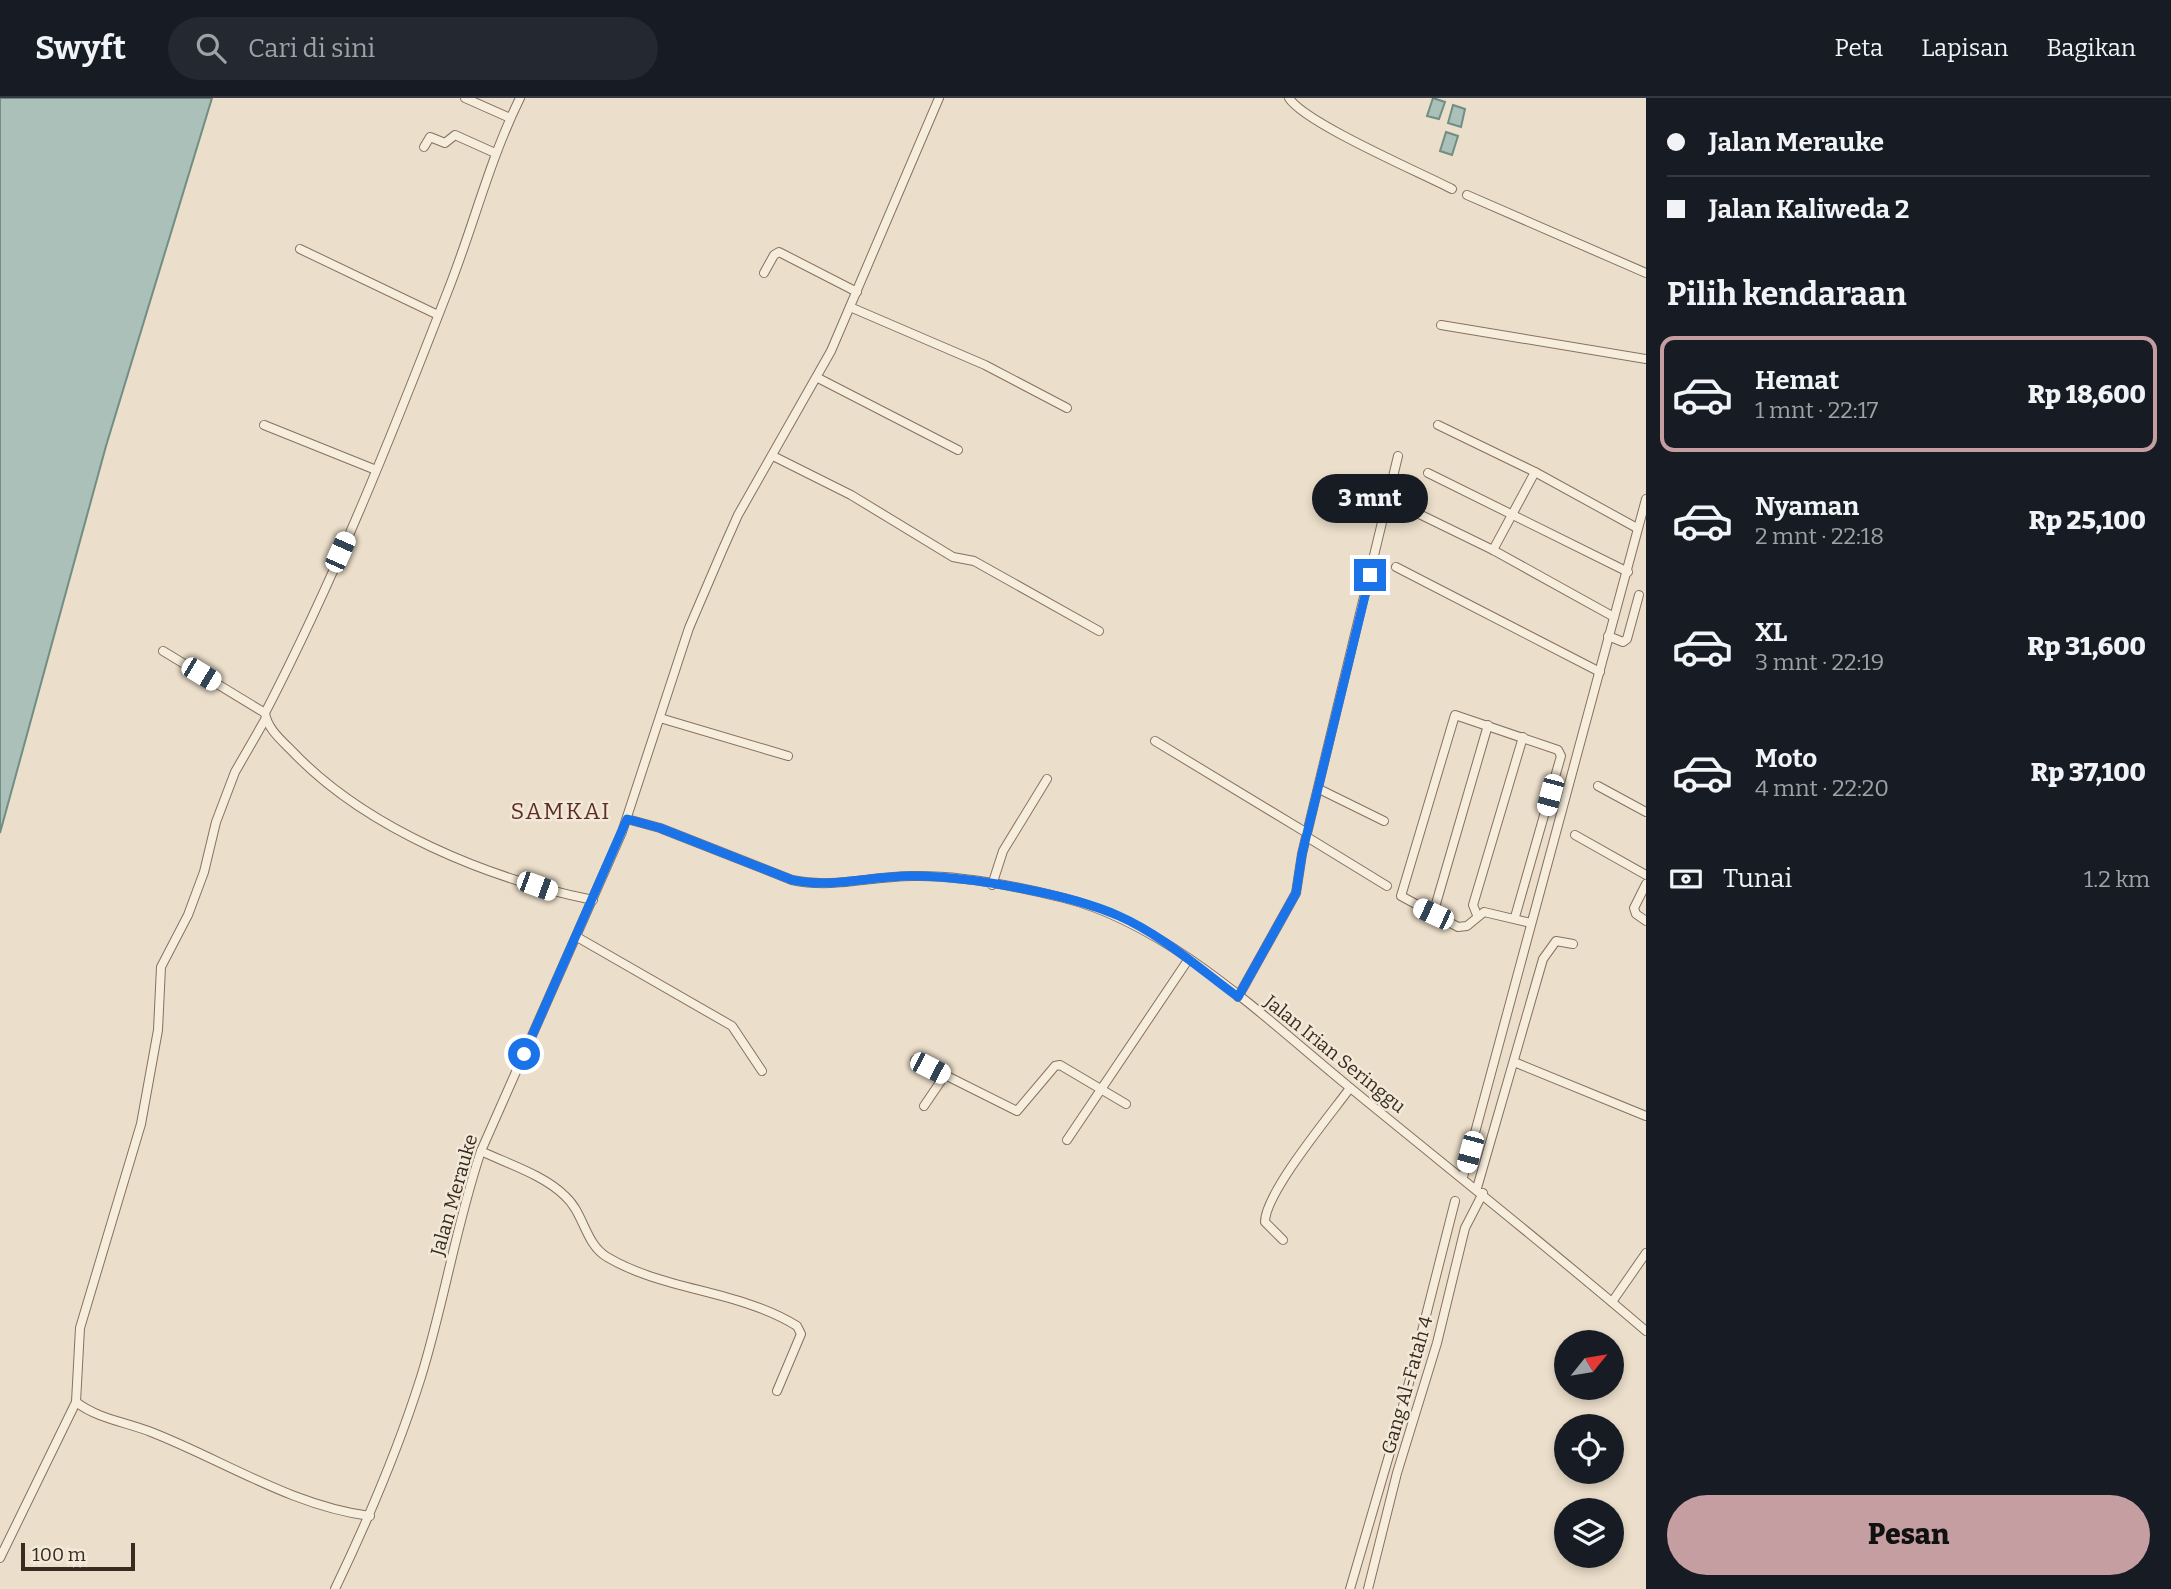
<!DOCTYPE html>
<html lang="id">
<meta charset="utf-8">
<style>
body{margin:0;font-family:Bitter,serif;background:#242831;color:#f1f3f6;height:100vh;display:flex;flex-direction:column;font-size:26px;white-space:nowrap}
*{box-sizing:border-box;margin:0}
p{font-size:23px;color:#9ea1a6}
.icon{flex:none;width:38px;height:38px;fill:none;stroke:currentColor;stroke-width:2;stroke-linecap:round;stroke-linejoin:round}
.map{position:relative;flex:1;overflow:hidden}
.panel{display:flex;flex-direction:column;background:#171b24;width:525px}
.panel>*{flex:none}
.guide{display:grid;align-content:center;height:154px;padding:0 21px;background:#171b24}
.needle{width:46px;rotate:60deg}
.fabs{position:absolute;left:1554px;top:1232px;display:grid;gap:14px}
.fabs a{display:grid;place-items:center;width:70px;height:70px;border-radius:50%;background:#171b24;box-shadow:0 4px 10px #0003;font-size:35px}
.scale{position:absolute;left:21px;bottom:18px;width:114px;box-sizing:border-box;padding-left:7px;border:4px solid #382b22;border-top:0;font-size:19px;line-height:24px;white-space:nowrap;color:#382b22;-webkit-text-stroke:5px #f3e9d9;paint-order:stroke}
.end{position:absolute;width:32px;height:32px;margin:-16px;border:9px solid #1a73e8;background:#fff;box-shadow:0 0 0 4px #fff}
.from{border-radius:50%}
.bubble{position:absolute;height:49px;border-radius:24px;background:#171b24;box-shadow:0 4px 10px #0003;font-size:23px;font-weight:800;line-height:49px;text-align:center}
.car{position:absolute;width:21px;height:42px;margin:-21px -10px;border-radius:9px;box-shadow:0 0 5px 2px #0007;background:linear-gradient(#fff 24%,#345 0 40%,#fff 0 76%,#345 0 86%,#fff 0)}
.guide b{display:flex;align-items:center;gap:24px;height:66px;font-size:26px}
.guide b+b{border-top:2px solid #363941}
.guide i{width:18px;height:18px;background:#f1f3f6}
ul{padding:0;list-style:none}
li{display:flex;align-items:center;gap:21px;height:116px;margin:0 14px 10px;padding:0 7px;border:4px solid transparent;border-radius:14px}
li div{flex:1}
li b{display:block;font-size:26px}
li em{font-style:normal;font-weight:800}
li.active{border-color:#c59ea2}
li>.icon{width:63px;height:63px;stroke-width:1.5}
h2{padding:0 21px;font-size:32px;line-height:84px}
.pay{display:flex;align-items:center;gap:18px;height:77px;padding:0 21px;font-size:26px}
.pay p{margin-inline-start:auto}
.primary-button{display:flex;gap:14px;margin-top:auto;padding:14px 21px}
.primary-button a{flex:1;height:80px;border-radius:42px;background:#c59ea2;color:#111;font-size:28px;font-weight:800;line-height:80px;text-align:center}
header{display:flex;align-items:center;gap:42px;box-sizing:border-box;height:98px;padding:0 35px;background:#171b24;border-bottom:2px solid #363941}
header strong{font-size:33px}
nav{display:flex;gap:38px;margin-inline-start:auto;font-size:24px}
.search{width:490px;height:63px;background:#242831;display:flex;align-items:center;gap:18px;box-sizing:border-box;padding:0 24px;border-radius:38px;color:#9ea1a6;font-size:26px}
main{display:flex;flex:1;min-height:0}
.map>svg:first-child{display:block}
</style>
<header>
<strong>Swyft</strong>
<div class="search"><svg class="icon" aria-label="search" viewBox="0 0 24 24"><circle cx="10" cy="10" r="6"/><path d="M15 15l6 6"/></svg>Cari di sini</div>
<nav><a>Peta</a><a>Lapisan</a><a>Bagikan</a></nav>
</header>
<main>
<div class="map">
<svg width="1646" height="1491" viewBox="0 0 1646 1491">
<rect width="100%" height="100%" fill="#ebdeca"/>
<g fill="#aac0b8" stroke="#718e84" stroke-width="2">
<polygon points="0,0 212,0 106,348 0,735"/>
<polygon points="1433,0 1445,4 1439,21 1427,18"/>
<polygon points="1453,7 1465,11 1461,29 1448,25"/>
<polygon points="1446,34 1458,38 1452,57 1440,53"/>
</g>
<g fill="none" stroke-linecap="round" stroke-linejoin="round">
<g stroke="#867160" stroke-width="10">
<g id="minor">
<polyline points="465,0 510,20"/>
<path d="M1289,0C1305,25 1419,74 1452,91"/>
<polyline points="424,49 430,39 445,45 455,37 495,55"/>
<polyline points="1467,97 1646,175"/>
<polyline points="300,151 438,217"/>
<polyline points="764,175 774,157 779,154 857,194"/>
<polyline points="850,209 985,267 1067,310"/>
<polyline points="1441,227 1646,261"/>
<polyline points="818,280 958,352"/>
<polyline points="264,327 376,372"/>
<polyline points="1438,327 1535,374 1637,430"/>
<polyline points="773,358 851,397 953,459 974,463 1099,533"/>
<polyline points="1428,375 1628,474"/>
<polyline points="1415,414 1493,452 1614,519"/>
<polyline points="1493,452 1535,374"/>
<polyline points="1396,469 1600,574"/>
<polyline points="1608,538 1623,544 1627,541 1639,497"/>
<path d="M163,553L265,615C267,630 281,642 292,653C366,731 489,781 593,802"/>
<path d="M265,615C335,480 392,337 447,195C473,130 489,63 520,0"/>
<path d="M266,620L235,674L216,724L204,774L188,817L161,869L158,932L141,1026L80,1230L76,1304C98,1321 126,1324 151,1334C223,1362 292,1408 370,1418"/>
<polyline points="660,620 788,658"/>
<polyline points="1155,643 1307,735"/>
<polyline points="1598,688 1646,714"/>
<polyline points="1319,691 1384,723"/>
<path d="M627,721L660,730L792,782C834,791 871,778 913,778C959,777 1020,789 1064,800C1169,826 1266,921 1348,988C1448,1070 1548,1149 1646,1233"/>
<polyline points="1575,737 1646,777"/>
<polyline points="1307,739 1387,788"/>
<polyline points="1646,786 1634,810 1636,816 1646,823"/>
<polyline points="992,787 1003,753 1047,681"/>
<polyline points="1433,816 1488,627"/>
<polyline points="1477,817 1473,807 1523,639"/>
<polyline points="1515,819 1561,658 1558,652 1455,617 1401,798 1458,829 1467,828 1484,814 1531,825"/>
<polyline points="577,839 732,928 762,973"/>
<polyline points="1238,899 1296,795 1302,756 1398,358"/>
<polyline points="915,962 945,977"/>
<polyline points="1514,964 1646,1018"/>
<polyline points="924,1008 945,977 1017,1013 1055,968 1060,967 1126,1006"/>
<polyline points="1067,1042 1188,862"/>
<path d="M481,1053C508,1066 544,1077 565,1098C584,1115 585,1146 607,1159C664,1193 739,1192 797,1228L801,1236L777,1293"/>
<polyline points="1463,1079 1646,401"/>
<polyline points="1477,1090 1543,861 1556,843 1573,846"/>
<path d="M1283,1142L1265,1124C1265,1095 1331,1016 1350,990"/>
<polyline points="1612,1204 1646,1155"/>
<polyline points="0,1460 76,1304"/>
<path d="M335,1491C368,1422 398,1352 421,1279C444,1205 456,1127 481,1053L622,734L689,530L722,453L738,417L831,253L939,0"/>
<polyline points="1350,1491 1400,1320 1455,1103"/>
<polyline points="1368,1491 1397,1375 1437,1245 1465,1130 1483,1095"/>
</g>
</g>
<use href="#minor" stroke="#f6eddc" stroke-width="8"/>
</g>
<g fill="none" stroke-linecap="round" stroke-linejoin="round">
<path stroke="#1a73e8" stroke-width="9" d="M524,956L627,721L660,730L792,782C835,791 872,777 914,778C968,778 1070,796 1119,818C1162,837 1200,871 1238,899L1296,795L1302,756L1370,477"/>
</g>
<g text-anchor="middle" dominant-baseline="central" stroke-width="5" stroke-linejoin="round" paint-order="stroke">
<g font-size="19" fill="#382b22" stroke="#f3e9d9">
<text transform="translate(1335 956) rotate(39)">Jalan Irian Seringgu</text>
<text transform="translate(454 1097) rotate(-74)">Jalan Merauke</text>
<text transform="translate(1407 1287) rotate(-74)">Gang Al-Fatah 4</text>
</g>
<g font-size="23" letter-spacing="2" fill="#602d25" stroke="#f3e9d9">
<text x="561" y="713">SAMKAI</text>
</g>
</g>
</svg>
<div class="fabs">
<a><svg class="needle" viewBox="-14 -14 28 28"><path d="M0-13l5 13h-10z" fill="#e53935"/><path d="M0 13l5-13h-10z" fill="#9ea1a6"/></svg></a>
<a><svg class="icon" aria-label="locate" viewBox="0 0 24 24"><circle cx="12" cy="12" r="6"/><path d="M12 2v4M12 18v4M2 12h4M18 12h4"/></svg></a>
<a><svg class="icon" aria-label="layers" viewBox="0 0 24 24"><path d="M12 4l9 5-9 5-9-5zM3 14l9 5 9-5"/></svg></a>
</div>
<div class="scale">100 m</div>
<i class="end from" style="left:524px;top:956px"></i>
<i class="end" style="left:1370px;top:477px"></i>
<div class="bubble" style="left:1312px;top:376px;width:116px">3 mnt</div>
<i class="car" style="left:340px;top:454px;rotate:24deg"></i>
<i class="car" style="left:201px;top:576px;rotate:121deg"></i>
<i class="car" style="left:1550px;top:697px;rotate:195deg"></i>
<i class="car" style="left:537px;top:788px;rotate:110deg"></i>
<i class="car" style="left:1433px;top:816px;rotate:295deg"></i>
<i class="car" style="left:930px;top:970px;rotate:117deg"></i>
<i class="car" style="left:1470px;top:1054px;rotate:195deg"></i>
</div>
<section class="panel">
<div class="guide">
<b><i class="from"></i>Jalan Merauke</b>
<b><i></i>Jalan Kaliweda 2</b>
</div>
<h2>Pilih kendaraan</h2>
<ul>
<li class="active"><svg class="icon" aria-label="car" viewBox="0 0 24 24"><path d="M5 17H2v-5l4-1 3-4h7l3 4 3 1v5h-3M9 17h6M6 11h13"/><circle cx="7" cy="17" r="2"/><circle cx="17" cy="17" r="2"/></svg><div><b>Hemat</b><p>1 mnt · 22:17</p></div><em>Rp 18,600</em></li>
<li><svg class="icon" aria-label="car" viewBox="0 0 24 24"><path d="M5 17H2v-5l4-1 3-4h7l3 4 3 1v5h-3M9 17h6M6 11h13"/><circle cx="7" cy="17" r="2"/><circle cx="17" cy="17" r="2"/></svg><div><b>Nyaman</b><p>2 mnt · 22:18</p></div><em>Rp 25,100</em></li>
<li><svg class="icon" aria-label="car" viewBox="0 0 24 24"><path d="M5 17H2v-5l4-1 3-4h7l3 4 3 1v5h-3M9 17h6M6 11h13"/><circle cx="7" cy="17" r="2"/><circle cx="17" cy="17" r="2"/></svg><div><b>XL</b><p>3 mnt · 22:19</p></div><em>Rp 31,600</em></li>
<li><svg class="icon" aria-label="car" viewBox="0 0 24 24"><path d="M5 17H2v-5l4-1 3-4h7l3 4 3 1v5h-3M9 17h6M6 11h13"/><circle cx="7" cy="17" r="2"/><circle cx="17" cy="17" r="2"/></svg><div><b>Moto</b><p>4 mnt · 22:20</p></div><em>Rp 37,100</em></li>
</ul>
<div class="pay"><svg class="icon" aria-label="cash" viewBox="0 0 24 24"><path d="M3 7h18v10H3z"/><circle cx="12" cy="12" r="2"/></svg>Tunai<p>1.2 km</p></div>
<div class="primary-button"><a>Pesan</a></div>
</section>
</main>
